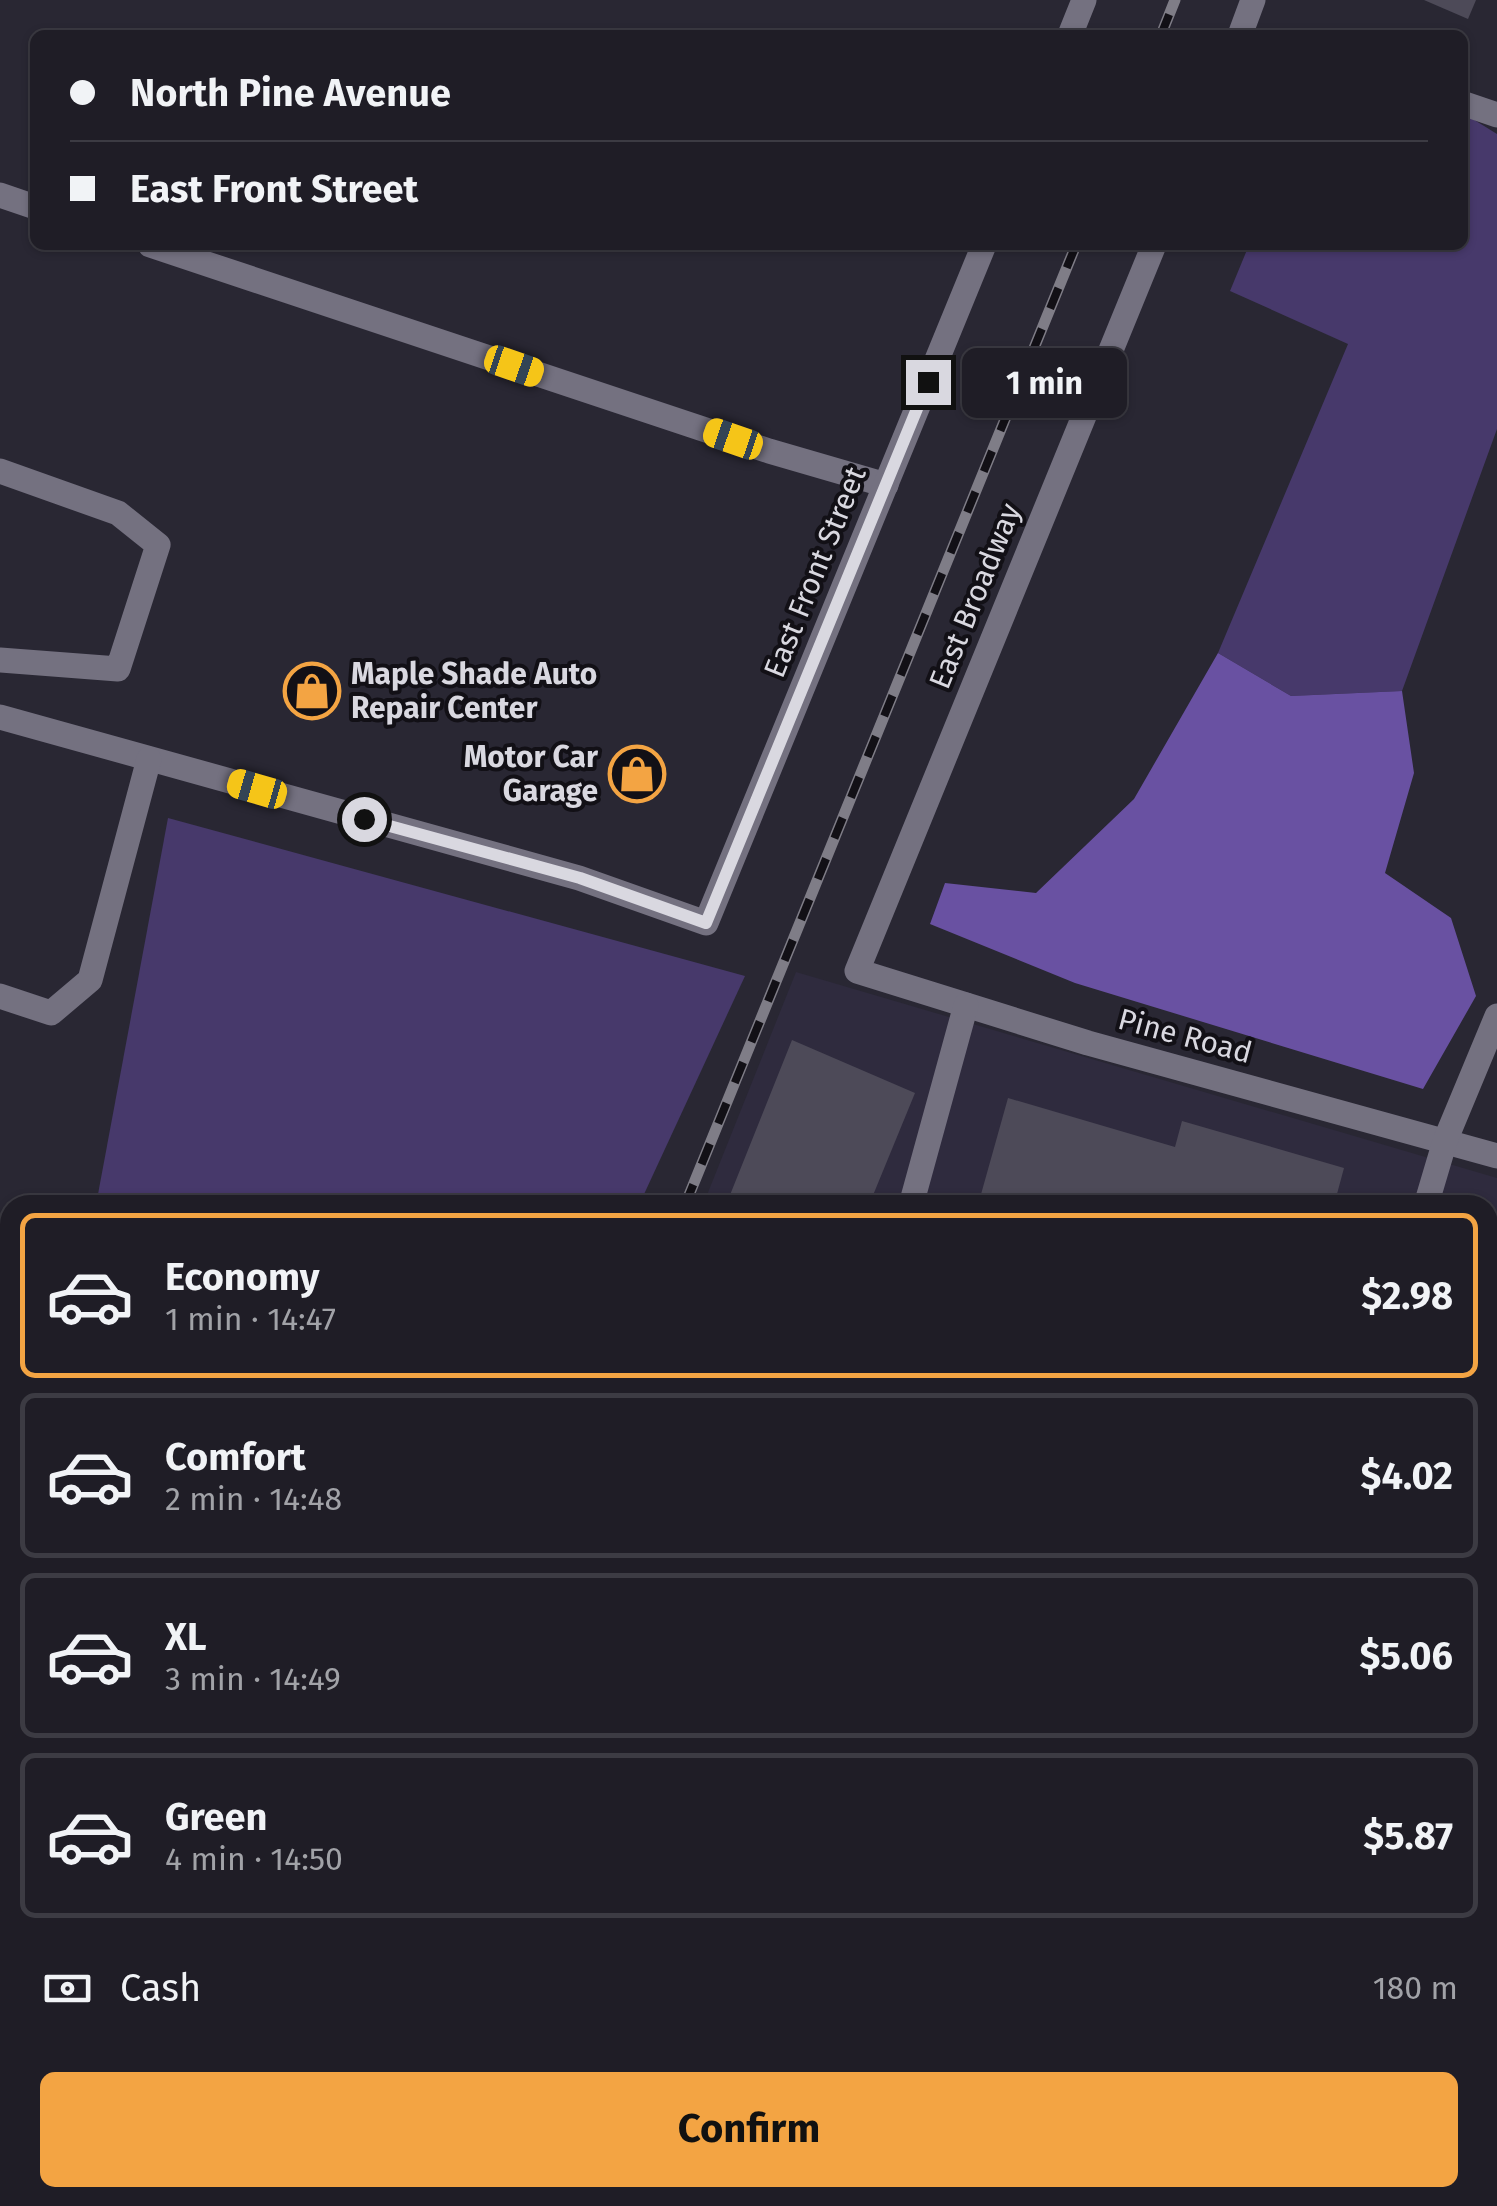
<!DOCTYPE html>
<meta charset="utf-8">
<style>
body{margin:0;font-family:"Fira Sans",sans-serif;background:#27262e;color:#f1f3f6;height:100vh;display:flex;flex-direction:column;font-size:38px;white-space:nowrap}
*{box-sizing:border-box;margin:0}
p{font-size:32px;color:#a1a2a7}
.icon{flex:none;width:55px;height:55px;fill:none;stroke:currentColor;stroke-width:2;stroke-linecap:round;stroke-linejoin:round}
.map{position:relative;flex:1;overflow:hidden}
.panel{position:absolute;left:0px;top:1195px;width:1498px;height:1012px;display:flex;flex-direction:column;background:#1f1d26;border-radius:30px 30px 0 0;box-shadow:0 2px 8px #0004,0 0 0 2px #3c3b43}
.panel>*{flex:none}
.top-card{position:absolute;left:30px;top:30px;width:1438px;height:220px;border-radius:15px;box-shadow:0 2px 8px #0004,0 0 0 2px #3c3b43;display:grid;align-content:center;height:220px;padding:0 40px;background:#1f1d26}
.end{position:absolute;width:45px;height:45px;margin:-22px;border:12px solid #d9d8e0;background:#111;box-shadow:0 0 0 5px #111}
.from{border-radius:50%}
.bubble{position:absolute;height:70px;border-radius:15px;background:#1f1d26;box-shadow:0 2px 8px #0004,0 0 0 2px #3c3b43;font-size:32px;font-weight:700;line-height:70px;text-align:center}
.car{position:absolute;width:30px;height:60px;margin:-30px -15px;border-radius:12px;box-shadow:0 0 8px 2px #0007;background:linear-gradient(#f5c518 24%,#345 0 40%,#f5c518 0 76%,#345 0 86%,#f5c518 0)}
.top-card b{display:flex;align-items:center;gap:35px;height:95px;font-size:38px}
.top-card b+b{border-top:2px solid #3c3b43}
.top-card i{width:25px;height:25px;background:#f1f3f6}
ul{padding:18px 0 0;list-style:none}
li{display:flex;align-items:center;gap:30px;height:165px;margin:0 20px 15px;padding:0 20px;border:5px solid #3c3b43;border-radius:15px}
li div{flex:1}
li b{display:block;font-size:38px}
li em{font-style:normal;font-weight:700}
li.selected{border-color:#f3a443}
li>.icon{width:90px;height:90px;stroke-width:1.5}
.pay{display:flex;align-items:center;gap:25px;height:110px;padding:0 40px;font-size:38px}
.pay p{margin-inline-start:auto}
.action{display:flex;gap:20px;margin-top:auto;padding:20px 40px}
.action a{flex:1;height:115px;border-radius:15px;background:#f3a443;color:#111;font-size:40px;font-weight:700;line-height:115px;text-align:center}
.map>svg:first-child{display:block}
</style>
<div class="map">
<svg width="1497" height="2206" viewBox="0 0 1497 2206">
<rect width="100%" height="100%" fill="#292733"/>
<g fill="#2f2b3e">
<polygon points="796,972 1497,1178 1497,2206 304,2206 308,2198 1488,2198 1488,1205 703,1205"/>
<polygon points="10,1612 10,2198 193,2198 190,2206 0,2206 0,1631"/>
</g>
<g fill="#47396b">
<polygon points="1463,113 1497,134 1497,429 1402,691 1291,696 1218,653 1348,344 1230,291 1249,245 1462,245"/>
<polygon points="168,818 745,976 639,1205 96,1205"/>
</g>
<polygon fill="#6951a2" points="1218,653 1291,696 1402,691 1414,773 1385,873 1451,918 1476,996 1423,1089 1075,983 930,924 945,883 1036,893 1134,799"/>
<g fill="#4d4a58">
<polygon points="1424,0 1476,0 1468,19"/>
<polygon points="792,1040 915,1093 869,1205 726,1205"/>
<polygon points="1008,1098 1175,1147 1182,1121 1344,1168 1334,1205 978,1205"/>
<polygon points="1496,1291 1497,1667 1488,1670 1488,1321"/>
<polygon points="1497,1880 1497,2066 1488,2070 1488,1884"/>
<polygon points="478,2198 692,2198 689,2206 474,2206"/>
<polygon points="1053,2198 1161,2198 1140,2206 1048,2206 1055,2203"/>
</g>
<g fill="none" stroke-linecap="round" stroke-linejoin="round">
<g stroke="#747180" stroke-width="25">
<polyline points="1070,35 1084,0"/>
<polyline points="1240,35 1253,0"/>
<polyline points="1462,103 1497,115"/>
<polyline points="0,195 35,207"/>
<polyline points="150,245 769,451 886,485"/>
<polyline points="1154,245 857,971 1088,1043 1497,1156"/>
<polyline points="0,471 118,513 158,545 118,669 0,660"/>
<polyline points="0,717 579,878 706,923 984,245"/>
<polyline points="0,996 51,1013 90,980 149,759"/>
<polyline points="911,1205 966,1005"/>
<polyline points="1426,1205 1445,1141 1497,1016"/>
<polyline points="0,1671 10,1650"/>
<polyline points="1488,1794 1497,1792"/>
<polyline points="434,2206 437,2198"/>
<polyline points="829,2206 832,2198"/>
<polyline points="977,2206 993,2199"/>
</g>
<g stroke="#7f7d87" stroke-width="11">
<g id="rail">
<polyline points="1161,35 1175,0"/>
<polyline points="685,1205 1076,245"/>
<polyline points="276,2206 280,2198"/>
</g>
</g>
<use href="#rail" stroke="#121016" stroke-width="8" stroke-dasharray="22" stroke-linecap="butt"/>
</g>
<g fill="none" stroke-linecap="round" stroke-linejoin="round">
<polyline stroke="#d9d8e0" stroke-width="12" points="364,819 580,878 706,923 928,382"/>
</g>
<defs>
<g id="shop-ring" transform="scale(2.875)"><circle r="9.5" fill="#121016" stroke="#f3a443" stroke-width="1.5"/><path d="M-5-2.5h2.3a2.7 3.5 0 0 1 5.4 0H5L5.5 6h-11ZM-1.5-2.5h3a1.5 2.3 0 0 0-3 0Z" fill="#f3a443"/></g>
</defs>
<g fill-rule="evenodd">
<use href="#shop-ring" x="312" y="691"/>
<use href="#shop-ring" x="637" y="774"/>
</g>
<g text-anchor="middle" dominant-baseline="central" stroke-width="8" stroke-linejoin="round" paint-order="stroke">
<g font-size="30" fill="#d9d8e0" stroke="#121016">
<text transform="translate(815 572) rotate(-68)">East Front Street</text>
<text transform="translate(975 596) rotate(-68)">East Broadway</text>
<text transform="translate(1185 1036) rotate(15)">Pine Road</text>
</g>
<g font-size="30" font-weight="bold" fill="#d9d8e0" stroke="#121016" text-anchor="start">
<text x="351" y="674">Maple Shade Auto<tspan x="351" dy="34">Repair Center</tspan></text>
<text x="598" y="757" text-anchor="end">Motor Car<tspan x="598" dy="34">Garage</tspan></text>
</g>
</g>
</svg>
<i class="end from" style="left:364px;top:819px"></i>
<i class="end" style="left:928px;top:382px"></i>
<div class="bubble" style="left:962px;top:348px;width:165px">1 min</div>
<i class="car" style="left:514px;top:366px;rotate:109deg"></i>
<i class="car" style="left:733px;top:439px;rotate:289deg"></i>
<i class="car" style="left:257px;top:789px;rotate:286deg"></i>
<div class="top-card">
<b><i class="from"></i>North Pine Avenue</b>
<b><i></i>East Front Street</b>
</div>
<section class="panel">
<ul>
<li class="selected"><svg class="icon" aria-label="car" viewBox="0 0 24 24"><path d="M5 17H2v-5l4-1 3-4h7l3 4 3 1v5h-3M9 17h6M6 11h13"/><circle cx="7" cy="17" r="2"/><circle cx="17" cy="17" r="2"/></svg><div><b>Economy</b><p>1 min · 14:47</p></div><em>$2.98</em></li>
<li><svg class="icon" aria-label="car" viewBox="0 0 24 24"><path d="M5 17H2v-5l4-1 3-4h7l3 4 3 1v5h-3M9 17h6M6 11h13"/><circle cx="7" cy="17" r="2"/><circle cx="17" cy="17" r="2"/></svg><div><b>Comfort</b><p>2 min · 14:48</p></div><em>$4.02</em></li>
<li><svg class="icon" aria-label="car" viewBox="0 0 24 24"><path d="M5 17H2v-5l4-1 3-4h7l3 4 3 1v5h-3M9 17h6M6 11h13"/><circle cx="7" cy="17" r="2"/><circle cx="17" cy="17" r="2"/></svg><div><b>XL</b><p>3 min · 14:49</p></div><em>$5.06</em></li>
<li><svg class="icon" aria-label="car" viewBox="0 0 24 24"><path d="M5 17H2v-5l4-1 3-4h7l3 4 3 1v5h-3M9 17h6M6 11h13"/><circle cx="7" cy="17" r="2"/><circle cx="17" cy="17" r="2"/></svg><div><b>Green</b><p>4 min · 14:50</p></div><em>$5.87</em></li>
</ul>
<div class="pay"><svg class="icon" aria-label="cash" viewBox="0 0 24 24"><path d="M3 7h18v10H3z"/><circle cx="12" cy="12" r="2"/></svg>Cash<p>180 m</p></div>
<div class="action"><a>Confirm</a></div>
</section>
</div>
